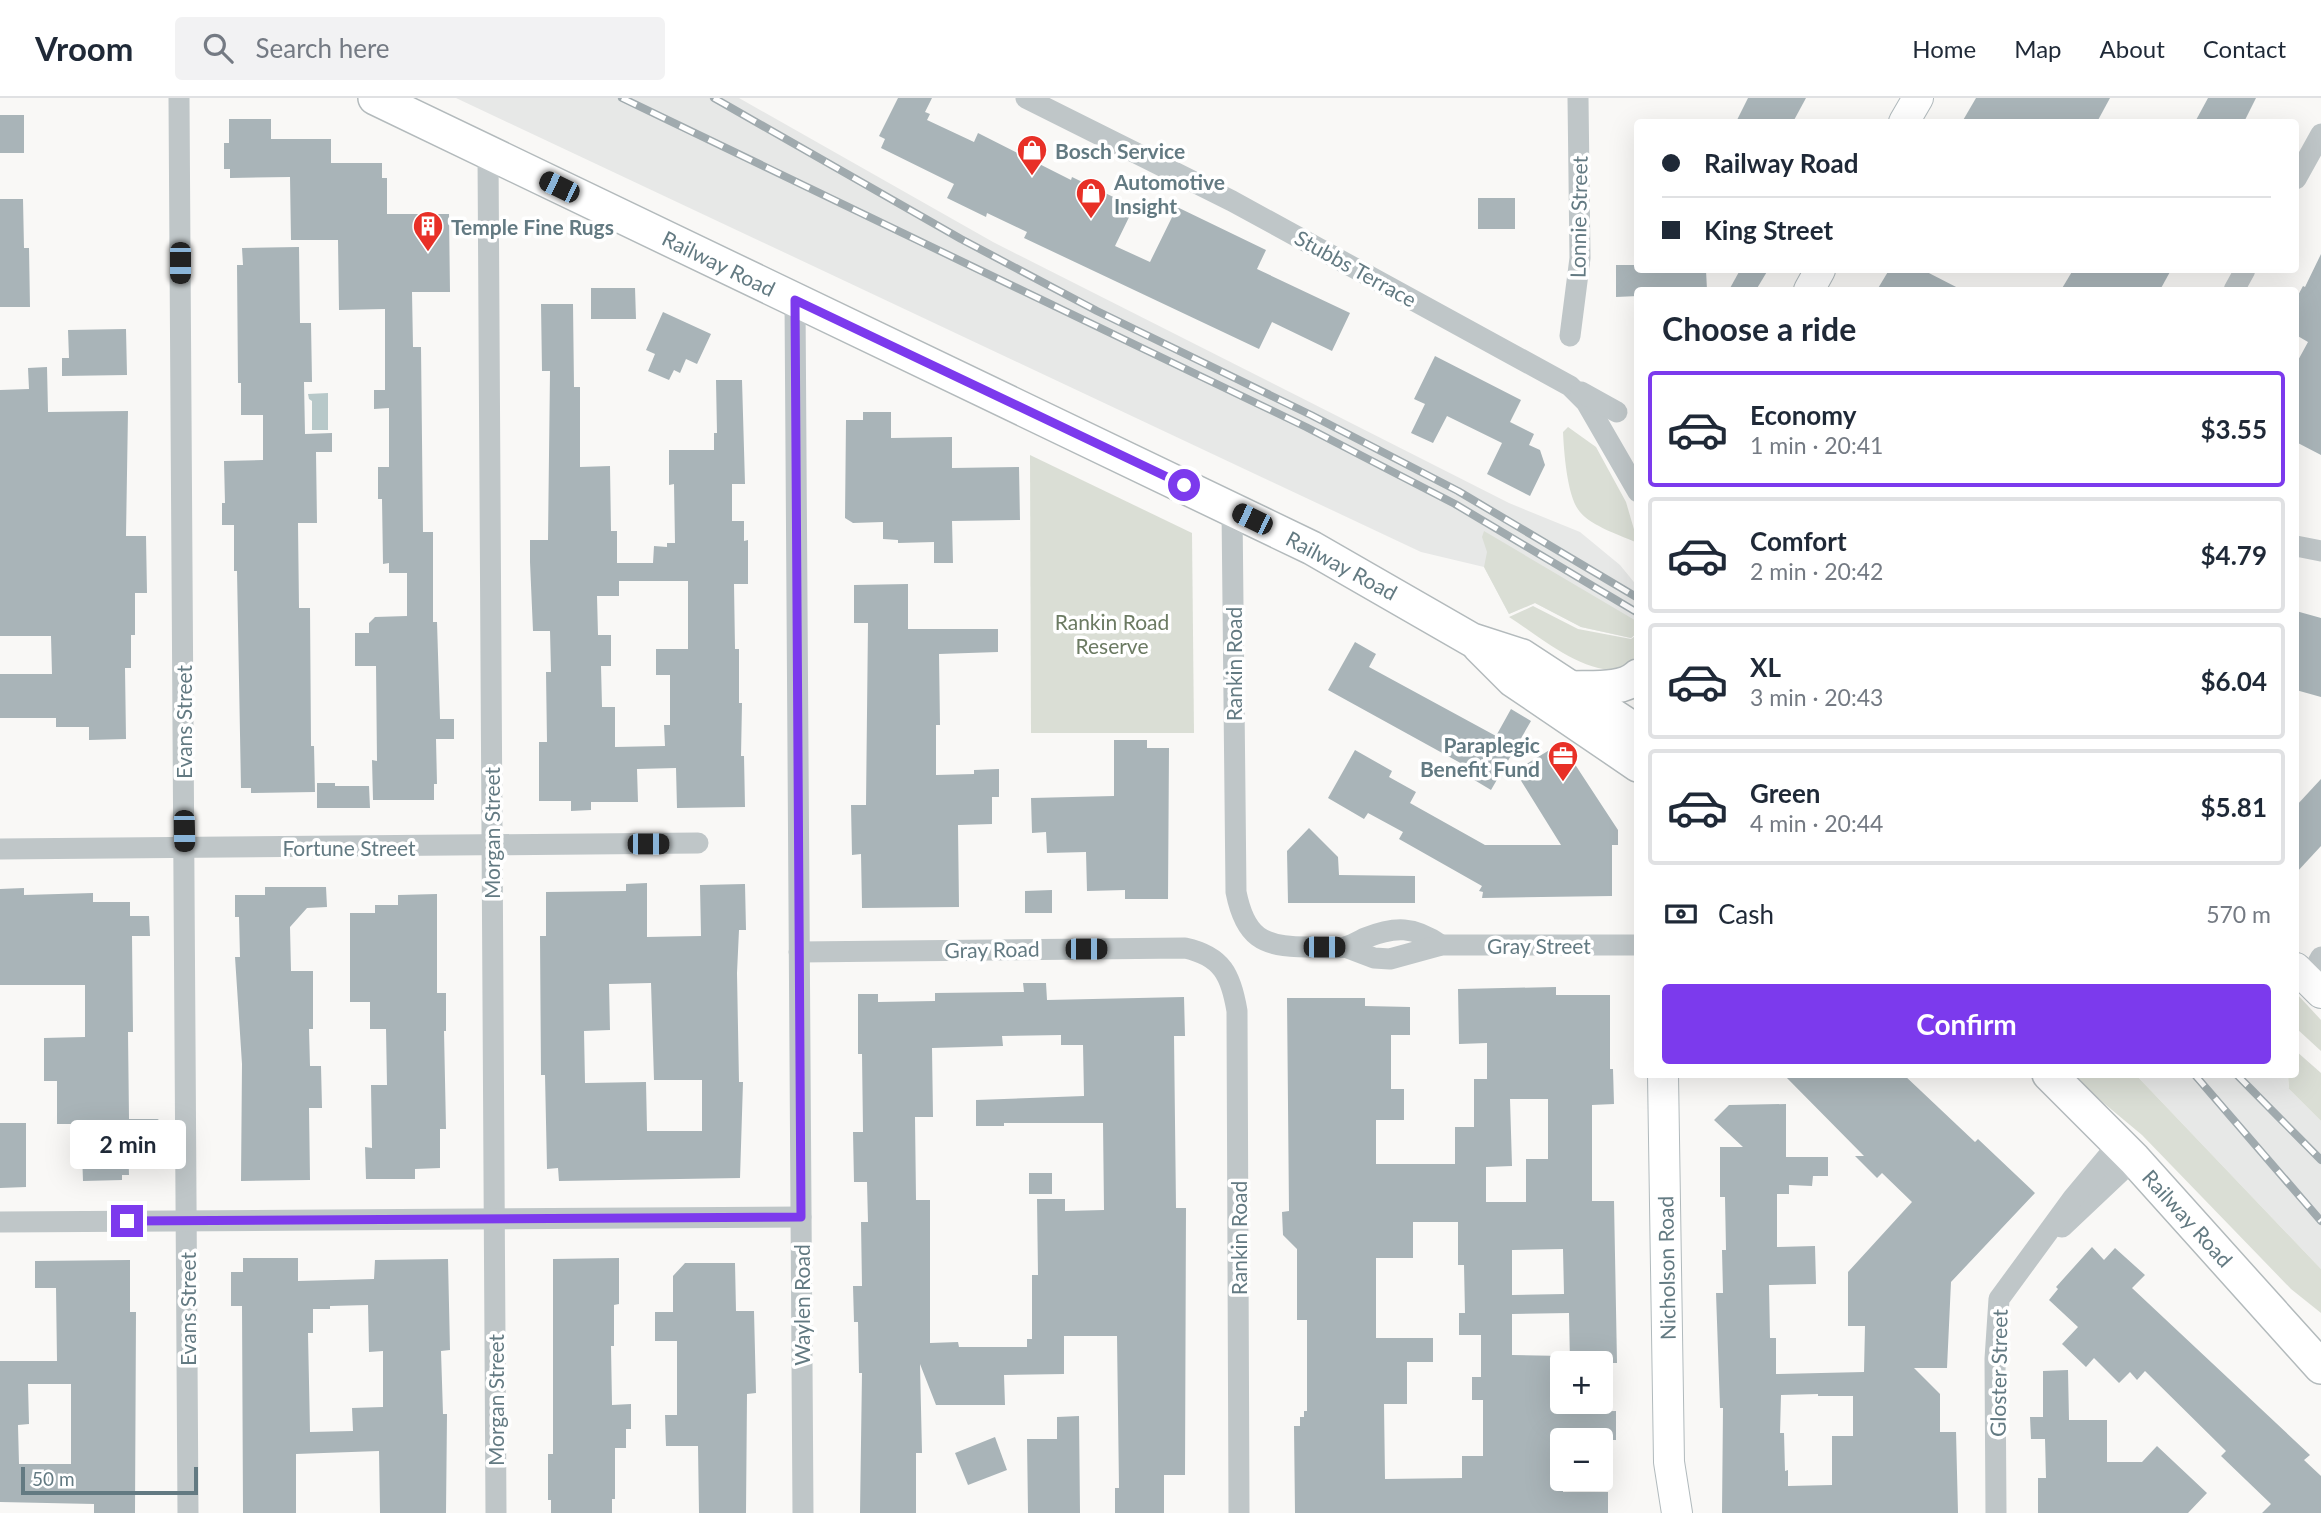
<!DOCTYPE html>
<meta charset="utf-8">
<style>
body{margin:0;font-family:Lato,sans-serif;background:#f2f2f3;color:#1f2937;height:100vh;display:flex;flex-direction:column;font-size:26px;white-space:nowrap}
*{box-sizing:border-box;margin:0}
p{font-size:23px;color:#747a83}
.icon{flex:none;width:38px;height:38px;fill:none;stroke:currentColor;stroke-width:2;stroke-linecap:round;stroke-linejoin:round}
.map{position:relative;flex:1;overflow:hidden}
.drawer{position:absolute;left:1634px;top:189px;width:665px;height:791px;display:flex;flex-direction:column;background:#fff;border-radius:7px;box-shadow:0 7px 28px #0002}
.drawer>*{flex:none}
.top-card{position:absolute;left:1634px;top:21px;width:665px;height:154px;border-radius:7px;box-shadow:0 7px 28px #0002;display:grid;align-content:center;height:154px;padding:0 28px;background:#fff}
.controls{position:absolute;left:1550px;top:1253px;display:grid;gap:14px}
.controls a{display:grid;place-items:center;width:63px;height:63px;border-radius:7px;background:#fff;box-shadow:0 7px 28px #0002;font-size:35px}
.scale{position:absolute;left:21px;bottom:18px;width:177px;box-sizing:border-box;padding-left:7px;border:4px solid #637a82;border-top:0;font-size:19px;line-height:24px;white-space:nowrap;color:#637a82;-webkit-text-stroke:5px #fff;paint-order:stroke}
.end{position:absolute;width:32px;height:32px;margin:-16px;border:9px solid #7c3aed;background:#fff;box-shadow:0 0 0 4px #fff}
.from{border-radius:50%}
.bubble{position:absolute;height:49px;border-radius:7px;background:#fff;box-shadow:0 7px 28px #0002;font-size:23px;font-weight:700;line-height:49px;text-align:center}
.car{position:absolute;width:21px;height:42px;margin:-21px -10px;border-radius:9px;box-shadow:0 0 5px 2px #0007;background:linear-gradient(#222 24%,#8ab4d8 0 40%,#222 0 76%,#8ab4d8 0 86%,#222 0)}
.top-card b{display:flex;align-items:center;gap:24px;height:66px;font-size:26px}
.top-card b+b{border-top:2px solid #e0e1e3}
.top-card i{width:18px;height:18px;background:#1f2937}
ul{padding:0;list-style:none}
li{display:flex;align-items:center;gap:21px;height:116px;margin:0 14px 10px;padding:0 14px;border:4px solid #e0e1e3;border-radius:7px}
li div{flex:1}
li b{display:block;font-size:26px}
li em{font-style:normal;font-weight:700}
li.selected{border-color:#7c3aed}
li>.icon{width:63px;height:63px;stroke-width:1.5}
h2{padding:0 28px;font-size:32px;line-height:84px}
.pay{display:flex;align-items:center;gap:18px;height:77px;padding:0 28px;font-size:26px}
.pay p{margin-inline-start:auto}
.primary-button{display:flex;gap:14px;margin-top:auto;padding:14px 28px}
.primary-button a{flex:1;height:80px;border-radius:7px;background:#7c3aed;color:#fff;font-size:28px;font-weight:700;line-height:80px;text-align:center}
header{display:flex;align-items:center;gap:42px;box-sizing:border-box;height:98px;padding:0 35px;background:#fff;border-bottom:2px solid #e0e1e3}
header strong{font-size:33px}
nav{display:flex;gap:38px;margin-inline-start:auto;font-size:24px}
.search{width:490px;height:63px;background:#f2f2f3;display:flex;align-items:center;gap:18px;box-sizing:border-box;padding:0 24px;border-radius:7px;color:#747a83;font-size:26px}
.map>svg:first-child{display:block}
</style>
<header>
<strong>Vroom</strong>
<div class="search"><svg class="icon" aria-label="search" viewBox="0 0 24 24"><circle cx="10" cy="10" r="6"/><path d="M15 15l6 6"/></svg>Search here</div>
<nav><a>Home</a><a>Map</a><a>About</a><a>Contact</a></nav>
</header>
<div class="map">
<svg width="2321" height="1415" viewBox="0 0 2321 1415">
<rect width="100%" height="100%" fill="#f9f8f6"/>
<g fill="#e7e8e7">
<polygon points="456,0 739,0 993,144 1509,405 1580,434 1620,467 1638,489 1638,534 1631,540 1581,529 1535,505 1509,516 1484,469 1421,454"/>
<polygon points="2136,977 2288,977 2289,991 2321,1023 2321,1171"/>
</g>
<g fill="#daded5">
<path d="M1568,329L1596,349L1626,404L1638,445C1622,438 1591,428 1580,414C1567,399 1564,354 1563,334Z"/>
<polygon points="1030,357 1192,435 1194,635 1031,635"/>
<polygon points="1484,433 1638,524 1638,534 1631,540 1581,529 1535,505 1509,516 1484,469 1487,454 1482,439"/>
<path d="M1533,508L1578,531L1631,541L1638,536V555L1624,572C1583,577 1542,540 1509,519Z"/>
<polygon points="2296,895 2321,922 2321,953 2296,930"/>
<polygon points="2296,953 2321,975 2321,1023 2289,991 2288,977 2296,976"/>
<polygon points="2070,977 2136,977 2321,1171 2321,1215 2291,1191 2142,1037"/>
</g>
<polygon fill="#b7c8c9" points="328,295 328,332 312,332 312,303 309,301 308,296"/>
<g fill="#a9b4b8" fill-rule="evenodd">
<polygon points="898,0 932,0 925,14 930,16 927,22 974,44 978,35 1071,82 1072,79 1134,109 1115,148 1150,164 1177,109 1266,152 1257,171 1350,215 1332,253 1272,224 1259,251 1024,140 1027,134 987,115 986,119 947,100 954,86 881,50 885,41 879,38"/>
<polygon points="1748,0 1806,0 1793,24 1736,24"/>
<polygon points="1976,0 2110,0 2097,24 1962,24"/>
<polygon points="2208,0 2256,0 2244,24 2195,24"/>
<rect x="0" y="17" width="24" height="38"/>
<polygon points="229,21 271,21 271,41 331,41 331,65 382,65 382,80 387,80 387,116 449,116 450,194 412,194 413,249 421,249 423,434 433,434 433,524 437,524 440,621 454,621 454,641 436,641 437,686 434,686 434,702 373,702 372,662 377,663 376,568 355,568 355,535 369,535 369,525 375,519 407,518 407,475 389,475 389,465 383,466 382,401 378,401 378,369 389,369 389,310 374,311 374,292 385,292 385,211 339,212 338,142 291,142 290,79 230,80 230,71 224,71 224,45 229,45"/>
<rect x="1478" y="100" width="37" height="31"/>
<polygon points="0,101 23,101 24,150 29,150 30,209 0,209"/>
<polygon points="299,149 300,225 311,225 312,284 304,284 305,336 332,335 332,354 316,354 317,425 298,425 299,510 310,510 311,648 314,648 315,694 251,695 251,690 241,690 237,473 234,473 234,427 222,427 222,405 225,405 224,363 263,362 263,317 241,317 241,285 238,285 237,167 243,167 242,150"/>
<polygon points="2321,156 2321,357 2296,344 2296,266 2308,244 2296,237 2296,201 2303,188 2305,189"/>
<polygon points="1616,167 1638,167 1638,172 1706,172 1707,192 1638,192 1638,198 1616,199"/>
<polygon points="1740,172 1768,172 1756,192 1729,192"/>
<polygon points="1889,172 1923,172 1962,192 1877,192"/>
<polygon points="2073,172 2171,172 2160,192 2061,192"/>
<polygon points="591,190 635,190 636,221 591,221"/>
<path d="M541,206H573L574,289H580V369L610,368L611,433H617V465H653L654,448L667,449V445H675L674,386L669,387V352H714V335H717L716,282H742L745,386H732V423H744V443L748,442V486H734L735,551H739V605H742L741,658H744L745,709L677,710L676,670L637,671L638,704H591V712L571,713V703H539V644H547L546,574H551L550,533H533L530,464V442H548L550,273H542ZM619,483H688V551H656V577H670V627H664L665,648L615,649V609H602L601,568H611V537H598L597,498H619Z"/>
<polygon points="663,214 711,236 697,266 686,261 680,275 674,272 669,282 648,273 655,256 646,252"/>
<polygon points="126,231 127,277 62,278 62,260 69,260 68,232"/>
<polygon points="1435,258 1521,302 1510,324 1534,336 1529,347 1540,352 1545,367 1530,398 1487,376 1502,345 1447,318 1433,345 1411,335 1425,306 1414,301"/>
<polygon points="47,269 48,314 128,313 126,438 146,438 147,495 135,495 135,537 131,537 131,570 125,570 126,641 89,642 89,629 56,629 56,620 0,620 0,576 52,576 51,538 0,538 0,292 29,291 28,270"/>
<polygon points="863,314 891,314 891,340 952,339 952,370 1019,369 1020,422 952,423 953,465 934,465 934,444 898,445 898,442 883,441 883,424 853,425 845,420 846,322 863,322"/>
<polygon points="908,486 908,531 998,531 998,554 939,556 940,627 936,627 936,677 974,676 974,672 999,671 999,699 992,699 992,726 958,727 959,809 862,810 861,756 852,757 851,707 866,707 868,525 854,525 854,487"/>
<polygon points="2296,513 2321,520 2321,599 2296,592"/>
<polygon points="1355,544 1376,556 1369,569 1496,638 1511,611 1531,623 1491,692 1471,680 1475,673 1328,592"/>
<polygon points="1114,642 1147,642 1147,650 1169,650 1168,801 1125,801 1125,792 1087,793 1086,754 1047,755 1046,734 1032,735 1031,700 1114,698"/>
<polygon points="1561,645 1618,732 1618,747 1612,747 1612,798 1482,800 1483,794 1479,793 1482,788 1399,741 1403,734 1368,715 1364,721 1328,700 1355,652 1392,673 1389,679 1416,694 1410,705 1485,747 1561,747 1515,673"/>
<polygon points="2321,681 2321,748 2296,775 2296,708"/>
<polygon points="317,685 335,685 335,688 369,688 370,710 317,710"/>
<polygon points="1309,730 1338,759 1339,777 1415,778 1415,805 1288,805 1287,753"/>
<path d="M647,785V839L701,838L700,787L745,786L746,832H739L737,875L739,984H743L740,1080L559,1083L558,1070L547,1071L545,977H541L540,838H546V794L626,793V786ZM651,885L654,982H702V1033H647L646,984L585,985L584,933L610,932L609,886Z"/>
<polygon points="265,789 326,789 327,809 307,810 290,829 291,873 313,873 313,931 309,931 310,968 321,968 322,1010 309,1010 310,1082 241,1083 242,966 235,859 240,859 239,819 235,819 235,797 265,797"/>
<polygon points="24,790 24,797 93,795 93,804 130,804 130,818 149,818 150,838 132,838 133,934 128,934 129,1021 159,1021 128,1042 129,1077 122,1077 122,1082 83,1083 81,1026 57,1026 57,983 44,983 44,940 85,939 85,887 0,887 0,791"/>
<polygon points="1052,792 1052,815 1025,815 1025,793"/>
<polygon points="437,796 437,895 446,895 446,933 444,933 446,1031 440,1031 440,1070 415,1071 415,1081 366,1081 365,1049 372,1050 371,987 387,987 386,931 370,931 370,904 350,904 350,815 375,815 375,807 398,807 398,797"/>
<path d="M1023,885H1046L1047,902L1184,899L1185,938H1174L1176,1110H1186L1185,1377H1164V1415H1115V1390H1119L1117,1238H1064V1276L1004,1277L1005,1307H936L920,1266L922,1355H916V1415H860L862,1275H859L858,1224H854L853,1188H862L861,1124H868L867,1084H854L853,1034H863L862,956H858V896H878V904L935,903V895L1024,894ZM1061,937V947H1083L1084,998L976,1002V1028H1004V1025H1103L1104,1112L1065,1113V1101H1037L1038,1177H1032V1241H1027V1249H959L958,1244L930,1245V1102H916L915,1019H933L932,950L1003,948L1002,938Z"/>
<path d="M1556,889V897H1610V971H1613L1614,1006L1592,1007V1103H1614L1617,1265H1570L1569,1215L1512,1216V1257L1563,1258V1314L1616,1313V1342H1563V1394H1608V1415H1295L1294,1328H1300V1319H1304V1313H1307V1222H1297V1151L1283,1137L1282,1114L1289,1113L1287,900H1365V908L1410,909V937H1391V991H1404V1022H1376V1066H1455V1029H1474V981H1487V945L1459,946L1458,891ZM1510,1001H1548V1061H1526V1104H1486V1069L1512,1068ZM1413,1124H1458V1167H1464L1465,1215H1459V1237H1481V1279H1472V1302H1483V1358H1462V1380L1385,1381L1384,1306H1407V1264H1433V1240H1376V1160H1413ZM1563,1151L1564,1196L1512,1197V1152Z"/>
<path d="M1783,976H1903L1975,1044L1978,1041L2035,1095L1951,1184L1947,1270H1914L1940,1296V1334H1956L1958,1415H1722L1723,1310H1720L1716,1195H1723L1722,1152H1726L1725,1099H1720V1049H1743L1714,1022L1729,1007L1786,1006V1059H1828V1078H1813L1812,1088L1789,1087V1096H1777V1149L1815,1148L1816,1186L1769,1187L1770,1240H1776V1276L1864,1274L1865,1228H1848V1174L1912,1104L1882,1075L1877,1080L1855,1058H1864ZM1818,1296V1298H1853V1338H1832V1387L1788,1388V1372L1785,1373L1784,1335H1780L1781,1297Z"/>
<polygon points="0,1025 26,1025 26,1089 0,1090"/>
<rect x="1029" y="1075" width="23" height="21"/>
<polygon points="2092,1149 2104,1162 2115,1150 2145,1177 2132,1190 2310,1357 2304,1362 2321,1378 2321,1415 2262,1415 2271,1406 2221,1358 2226,1353 2145,1273 2137,1282 2130,1274 2119,1285 2094,1260 2086,1269 2062,1246 2078,1229 2049,1202 2058,1191 2056,1189"/>
<path d="M243,1160H298V1183L374,1181L375,1162L448,1161L450,1252L441,1253L443,1316H447L446,1415H380L379,1353L296,1356V1415H243L242,1208H231V1174H243ZM368,1207L369,1254L383,1253V1309L352,1310L353,1333L310,1334L308,1235H313V1211H330V1208Z"/>
<polygon points="619,1160 619,1206 614,1207 614,1248 611,1248 612,1307 631,1306 631,1331 626,1331 626,1350 615,1350 615,1401 612,1401 612,1415 551,1415 551,1402 548,1402 548,1356 553,1356 553,1161"/>
<path d="M130,1162V1214H136L135,1415H94V1406L0,1404V1263H57L56,1190H35V1163ZM28,1286H71V1366H19L18,1327L29,1326Z"/>
<polygon points="685,1165 735,1165 736,1213 754,1213 756,1295 747,1296 746,1415 699,1415 698,1348 666,1348 665,1317 677,1317 677,1243 655,1243 655,1214 673,1214 673,1178"/>
<polygon points="2068,1272 2069,1322 2107,1322 2107,1364 2142,1364 2157,1348 2207,1395 2188,1415 2038,1415 2038,1380 2046,1380 2045,1341 2031,1341 2030,1319 2043,1319 2043,1273"/>
<polygon points="1079,1318 1080,1415 1028,1415 1027,1341 1057,1341 1057,1319"/>
<polygon points="995,1339 1007,1372 968,1387 955,1355"/>
</g>
<g fill="none" stroke-linecap="round" stroke-linejoin="round">
<g stroke="#b1babd" stroke-width="32">
<g id="secondary">
<polyline points="1904,24 1918,0"/>
<polyline points="1809,192 1820,172"/>
<polyline points="2296,870 2321,895"/>
<polyline points="1663,976 1669,1364 1677,1415"/>
</g>
</g>
<g stroke="#b3babc" stroke-width="36">
<g id="primary">
<polyline points="375,0 1312,450 1472,542 1522,558 1638,634"/>
<polyline points="1479,548 1513,582 1638,667"/>
<path d="M1570,590C1590,589 1623,593 1638,578"/>
<polyline points="2049,976 2134,1061 2321,1269"/>
</g>
</g>
<g stroke="#bfc6c8" stroke-width="21">
<polyline points="179,0 188,1415"/>
<polyline points="1026,0 1232,103 1570,288 1586,304 1638,394"/>
<polyline points="488,55 496,1415"/>
<polyline points="2296,81 2321,36"/>
<polyline points="2234,192 2245,172"/>
<polyline points="795,202 803,1415"/>
<polyline points="1570,238 1580,160 1578,0"/>
<polyline points="1581,294 1617,314"/>
<path d="M1232,411L1236,794C1245,839 1262,849 1307,849C1319,849 1333,851 1345,849C1352,847 1359,843 1365,840C1395,828 1414,828 1441,847"/>
<polyline points="2296,448 2321,453"/>
<polyline points="0,751 698,745"/>
<polyline points="1345,849 1374,860 1390,861 1441,847 1638,847"/>
<path d="M799,854L1185,850C1222,858 1231,877 1237,913L1239,1415"/>
<polyline points="2308,882 2321,859"/>
<polyline points="0,1124 801,1119"/>
<polyline points="2062,1129 2134,1061"/>
<polyline points="1996,1415 1995,1261 1999,1201 2073,1100 2119,1045"/>
</g>
<use href="#secondary" stroke="#fff" stroke-width="30"/>
<use href="#primary" stroke="#fff" stroke-width="33"/>
<g stroke="#a0aaae" stroke-width="8">
<g id="rail">
<polyline points="622,0 1306,329 1455,406 1638,515"/>
<polyline points="714,0 961,141 1097,213 1311,317 1458,393 1638,500"/>
<polyline points="2194,976 2321,1123"/>
<polyline points="2236,976 2321,1062"/>
</g>
</g>
<use href="#rail" stroke="#fff" stroke-width="5" stroke-dasharray="16" stroke-linecap="butt"/>
</g>
<g fill="none" stroke-linecap="round" stroke-linejoin="round">
<polyline stroke="#7c3aed" stroke-width="9" points="127,1123 801,1119 795,202 1184,387"/>
</g>
<defs>
<g id="shop-pin" transform="scale(1.575)"><path d="M0 17L-7.5 6A9.5 9.5 0 1 1 7.5 6Z" fill="#e83027" stroke="#fff"/><path d="M-5-2.5h2.3a2.7 3.5 0 0 1 5.4 0H5L5.5 6h-11ZM-1.5-2.5h3a1.5 2.3 0 0 0-3 0Z" fill="#fff"/></g>
<g id="building-pin" transform="scale(1.575)"><path d="M0 17L-7.5 6A9.5 9.5 0 1 1 7.5 6Z" fill="#e83027" stroke="#fff"/><path d="M-4-6H4V6H1V3H-1V6H-4ZM-2.5-4.3h1.7v1.8h-1.7ZM.8-4.3h1.7v1.8H.8ZM-2.5-1h1.7V.8h-1.7ZM.8-1h1.7V.8H.8Z" fill="#fff"/></g>
<g id="office-pin" transform="scale(1.575)"><path d="M0 17L-7.5 6A9.5 9.5 0 1 1 7.5 6Z" fill="#e83027" stroke="#fff"/><path d="M-6-3h4V-5.5h4V-3h4V5H-6ZM-1-4.5V-3h2v-1.5ZM-6 0V1H6V0Z" fill="#fff"/></g>
</defs>
<g fill-rule="evenodd">
<use href="#shop-pin" x="1032" y="52"/>
<use href="#shop-pin" x="1091" y="95"/>
<use href="#building-pin" x="428" y="128"/>
<use href="#office-pin" x="1563" y="658"/>
</g>
<g text-anchor="middle" dominant-baseline="central" stroke-width="7" stroke-linejoin="round" paint-order="stroke">
<g font-size="21" font-weight="bold" fill="#637a82" stroke="#fff" text-anchor="start">
<text x="1055" y="52">Bosch Service</text>
<text x="1114" y="83">Automotive<tspan x="1114" dy="24">Insight</tspan></text>
<text x="451" y="128">Temple Fine Rugs</text>
<text x="1540" y="646" text-anchor="end">Paraplegic<tspan x="1540" dy="24">Benefit Fund</tspan></text>
</g>
<g font-size="21" fill="#637a82" stroke="#fff">
<text transform="translate(1578 119) rotate(-89)">Lonnie Street</text>
<text transform="translate(719 165) rotate(26)">Railway Road</text>
<text transform="translate(1356 170) rotate(29)">Stubbs Terrace</text>
<text transform="translate(1342 467) rotate(28)">Railway Road</text>
<text transform="translate(1233 566) rotate(-90)">Rankin Road</text>
<text transform="translate(183 624) rotate(-90)">Evans Street</text>
<text transform="translate(491 735) rotate(-90)">Morgan Street</text>
<text x="349" y="749">Fortune Street</text>
<text x="1539" y="847">Gray Street</text>
<text transform="translate(992 851) rotate(-1)">Gray Road</text>
<text transform="translate(2188 1120) rotate(48)">Railway Road</text>
<text transform="translate(1238 1140) rotate(-90)">Rankin Road</text>
<text transform="translate(1666 1170) rotate(-91)">Nicholson Road</text>
<text transform="translate(801 1207) rotate(-90)">Waylen Road</text>
<text transform="translate(187 1211) rotate(-90)">Evans Street</text>
<text transform="translate(1998 1275) rotate(-89)">Gloster Street</text>
<text transform="translate(495 1302) rotate(-90)">Morgan Street</text>
</g>
<g font-size="21" fill="#6b7a62" stroke="#fff">
<text x="1112" y="523">Rankin Road<tspan x="1112" dy="24">Reserve</tspan></text>
</g>
</g>
</svg>
<div class="controls">
<a>+</a>
<a>−</a>
</div>
<div class="scale">50 m</div>
<i class="end from" style="left:1184px;top:387px"></i>
<i class="end" style="left:127px;top:1123px"></i>
<div class="bubble" style="left:70px;top:1022px;width:116px">2 min</div>
<i class="car" style="left:559px;top:89px;rotate:296deg"></i>
<i class="car" style="left:180px;top:165px;rotate:180deg"></i>
<i class="car" style="left:1252px;top:421px;rotate:296deg"></i>
<i class="car" style="left:184px;top:733px;rotate:179deg"></i>
<i class="car" style="left:648px;top:746px;rotate:90deg"></i>
<i class="car" style="left:1324px;top:849px;rotate:90deg"></i>
<i class="car" style="left:1086px;top:851px;rotate:90deg"></i>
<div class="top-card">
<b><i class="from"></i>Railway Road</b>
<b><i></i>King Street</b>
</div>
<section class="drawer">
<h2>Choose a ride</h2>
<ul>
<li class="selected"><svg class="icon" aria-label="car" viewBox="0 0 24 24"><path d="M5 17H2v-5l4-1 3-4h7l3 4 3 1v5h-3M9 17h6M6 11h13"/><circle cx="7" cy="17" r="2"/><circle cx="17" cy="17" r="2"/></svg><div><b>Economy</b><p>1 min · 20:41</p></div><em>$3.55</em></li>
<li><svg class="icon" aria-label="car" viewBox="0 0 24 24"><path d="M5 17H2v-5l4-1 3-4h7l3 4 3 1v5h-3M9 17h6M6 11h13"/><circle cx="7" cy="17" r="2"/><circle cx="17" cy="17" r="2"/></svg><div><b>Comfort</b><p>2 min · 20:42</p></div><em>$4.79</em></li>
<li><svg class="icon" aria-label="car" viewBox="0 0 24 24"><path d="M5 17H2v-5l4-1 3-4h7l3 4 3 1v5h-3M9 17h6M6 11h13"/><circle cx="7" cy="17" r="2"/><circle cx="17" cy="17" r="2"/></svg><div><b>XL</b><p>3 min · 20:43</p></div><em>$6.04</em></li>
<li><svg class="icon" aria-label="car" viewBox="0 0 24 24"><path d="M5 17H2v-5l4-1 3-4h7l3 4 3 1v5h-3M9 17h6M6 11h13"/><circle cx="7" cy="17" r="2"/><circle cx="17" cy="17" r="2"/></svg><div><b>Green</b><p>4 min · 20:44</p></div><em>$5.81</em></li>
</ul>
<div class="pay"><svg class="icon" aria-label="cash" viewBox="0 0 24 24"><path d="M3 7h18v10H3z"/><circle cx="12" cy="12" r="2"/></svg>Cash<p>570 m</p></div>
<div class="primary-button"><a>Confirm</a></div>
</section>
</div>
